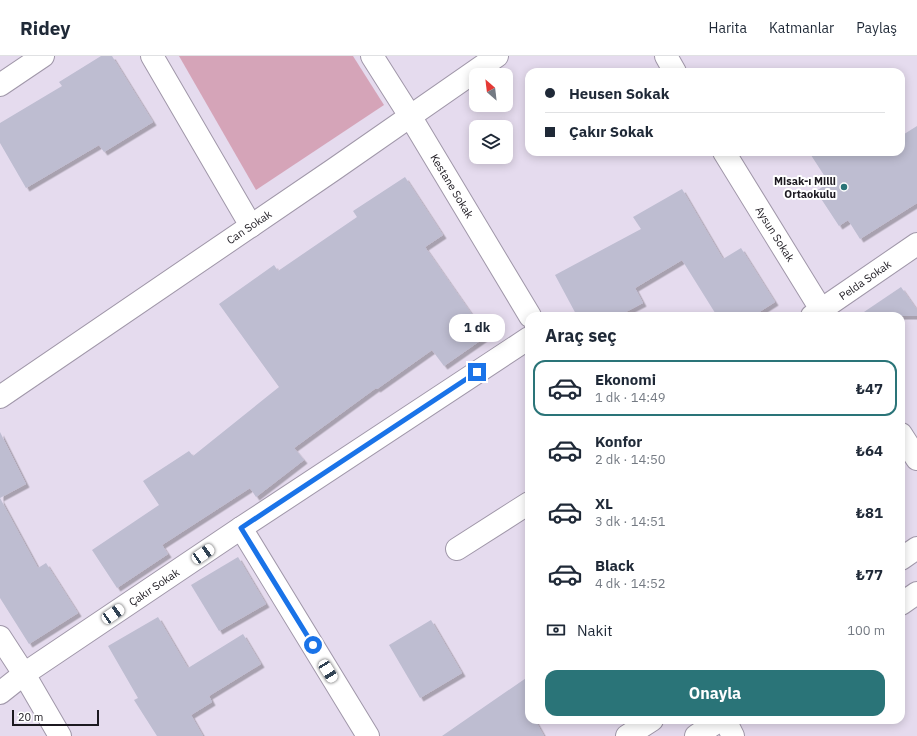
<!DOCTYPE html>
<html lang="tr">
<meta charset="utf-8">
<style>
body{margin:0;font-family:"IBM Plex Sans",sans-serif;background:#f6f6f7;color:#1f2937;height:100vh;display:flex;flex-direction:column;font-size:15px;white-space:nowrap}
*{box-sizing:border-box;margin:0}
p{font-size:13px;color:#747a83}
.icon{flex:none;width:22px;height:22px;fill:none;stroke:currentColor;stroke-width:2;stroke-linecap:round;stroke-linejoin:round}
.map{position:relative;flex:1;overflow:hidden}
.sheet{position:absolute;left:525px;top:256px;width:380px;height:412px;display:flex;flex-direction:column;background:#fff;border-radius:12px;box-shadow:0 2px 10px #0003}
.sheet>*{flex:none}
.banner{position:absolute;left:525px;top:12px;width:380px;height:88px;border-radius:12px;box-shadow:0 2px 10px #0003;display:grid;align-content:center;height:88px;padding:0 20px;background:#fff}
.needle{width:26px;rotate:332deg}
.fabs{position:absolute;left:469px;top:12px;display:grid;gap:8px}
.fabs a{display:grid;place-items:center;width:44px;height:44px;border-radius:8px;background:#fff;box-shadow:0 2px 10px #0003;font-size:20px}
.scale{position:absolute;left:12px;bottom:10px;width:87px;box-sizing:border-box;padding-left:4px;border:2px solid #1c1920;border-top:0;font-size:11px;line-height:14px;white-space:nowrap;color:#1c1920;-webkit-text-stroke:3px #fff;paint-order:stroke}
.end{position:absolute;width:18px;height:18px;margin:-9px;border:5px solid #1a73e8;background:#fff;box-shadow:0 0 0 2px #fff}
.from{border-radius:50%}
.bubble{position:absolute;height:28px;border-radius:12px;background:#fff;box-shadow:0 2px 10px #0003;font-size:13px;font-weight:800;line-height:28px;text-align:center}
.car{position:absolute;width:12px;height:24px;margin:-12px -6px;border-radius:5px;box-shadow:0 0 3px 1px #0007;background:linear-gradient(#fff 24%,#345 0 40%,#fff 0 76%,#345 0 86%,#fff 0)}
.banner b{display:flex;align-items:center;gap:14px;height:38px;font-size:15px}
.banner b+b{border-top:1px solid #e0e1e3}
.banner i{width:10px;height:10px;background:#1f2937}
ul{padding:0;list-style:none}
li{display:flex;align-items:center;gap:12px;height:56px;margin:0 8px 6px;padding:0 12px;border:2px solid transparent;border-radius:12px}
li div{flex:1}
li b{display:block;font-size:15px}
li em{font-style:normal;font-weight:800}
li.selected{border-color:#2a7478}
li>.icon{width:36px;height:36px;stroke-width:1.5}
h2{padding:0 20px;font-size:18px;line-height:48px}
.pay{display:flex;align-items:center;gap:10px;height:44px;padding:0 20px;font-size:15px}
.pay p{margin-inline-start:auto}
.primary-button{display:flex;gap:8px;margin-top:auto;padding:8px 20px}
.primary-button a{flex:1;height:46px;border-radius:12px;background:#2a7478;color:#fff;font-size:16px;font-weight:800;line-height:46px;text-align:center}
header{display:flex;align-items:center;gap:24px;box-sizing:border-box;height:56px;padding:0 20px;background:#fff;border-bottom:1px solid #e0e1e3}
header strong{font-size:19px}
nav{display:flex;gap:22px;margin-inline-start:auto;font-size:14px}
.map>svg:first-child{display:block}
</style>
<header>
<strong>Ridey</strong>
<nav><a>Harita</a><a>Katmanlar</a><a>Paylaş</a></nav>
</header>
<div class="map">
<svg width="917" height="680" viewBox="0 0 917 680">
<defs>
<filter id="shadow"><feDropShadow dx="3.5" dy="3.5" stdDeviation="0" flood-color="#0004"/></filter>
</defs>
<rect width="100%" height="100%" fill="#e5dbee"/>
<polygon fill="#d5a4b8" points="179,0 353,0 384,49 256,134"/>
<g fill="#bebdd1" filter="url(#shadow)">
<polygon points="101,0 112,0 153,66 104,96 99,89 26,132 0,87 0,67 62,30 59,26"/>
<polygon points="917,70 917,147 860,183 848,164 839,170 816,135 829,127 809,96 901,96 901,80"/>
<polygon points="405,121 443,179 425,191 487,280 444,310 432,294 377,333 376,332 294,392 304,404 256,441 250,432 162,489 168,498 117,532 92,494 159,449 143,425 189,395 193,400 279,331 219,248 274,209 278,215 357,161 353,155"/>
<polygon points="682,133 723,203 741,192 775,246 753,260 717,260 682,204 635,232 643,247 618,260 577,260 555,219 641,173 633,161"/>
<polygon points="901,231 917,254 917,260 858,260"/>
<polygon points="0,376 26,428 0,442 38,512 46,507 78,557 29,588 0,542"/>
<polygon points="238,501 266,548 219,575 191,529"/>
<polygon points="158,561 188,612 243,578 261,608 209,640 212,646 191,659 203,680 157,680 134,644 138,642 108,590"/>
<polygon points="431,564 462,617 420,642 389,589"/>
<polygon points="529,620 529,664 535,664 544,680 442,680"/>
</g>
<g fill="none" stroke-linecap="round" stroke-linejoin="round">
<g stroke="#a097a9" stroke-width="24">
<g id="minor">
<polyline points="152,0 251,170"/>
<polyline points="372,0 410,60 530,260"/>
<polyline points="666,0 675,16"/>
<polyline points="0,29 43,0"/>
<polyline points="724,96 825,260"/>
<polyline points="812,260 917,188"/>
<polyline points="0,341 333,114 497,0"/>
<polyline points="901,378 917,403"/>
<polyline points="241,472 368,680"/>
<polyline points="457,493 529,447"/>
<polyline points="0,581 24,618 60,680"/>
<polyline points="0,637 24,618 241,472 529,282"/>
<polyline points="725,664 733,680"/>
</g>
</g>
<g stroke="#a097a9" stroke-width="24">
<g id="major">
<polyline points="901,503 917,492"/>
<polyline points="901,548 917,537"/>
<polyline points="627,680 652,664"/>
<polyline points="696,680 720,664"/>
</g>
</g>
<use href="#minor" stroke="#fff" stroke-width="22"/>
<use href="#major" stroke="#fff" stroke-width="22"/>
</g>
<g fill="none" stroke-linecap="round" stroke-linejoin="round">
<polyline stroke="#1a73e8" stroke-width="5" points="313,589 241,472 477,316"/>
</g>
<circle fill="#2a7478" stroke="#fff" stroke-width="1.5" cx="844" cy="131" r="4"/>
<g text-anchor="middle" dominant-baseline="central" stroke-width="4" stroke-linejoin="round" paint-order="stroke">
<g font-size="11" font-weight="bold" fill="#1c1920" stroke="#fff" text-anchor="end">
<text x="836" y="125">Misak-ı Milli<tspan x="836" dy="13">Ortaokulu</tspan></text>
</g>
<g font-size="11" fill="#1c1920" stroke="#fff">
<text transform="translate(452 130) rotate(59)">Kestane Sokak</text>
<text transform="translate(249 171) rotate(-34)">Can Sokak</text>
<text transform="translate(775 178) rotate(58)">Aysun Sokak</text>
<text transform="translate(865 224) rotate(-35)">Pelda Sokak</text>
<text transform="translate(154 531) rotate(-34)">Çakır Sokak</text>
</g>
</g>
</svg>
<div class="fabs">
<a><svg class="needle" viewBox="-14 -14 28 28"><path d="M0-13l5 13h-10z" fill="#e53935"/><path d="M0 13l5-13h-10z" fill="#747a83"/></svg></a>
<a><svg class="icon" aria-label="layers" viewBox="0 0 24 24"><path d="M12 4l9 5-9 5-9-5zM3 14l9 5 9-5"/></svg></a>
</div>
<div class="scale">20 m</div>
<i class="end from" style="left:313px;top:589px"></i>
<i class="end" style="left:477px;top:316px"></i>
<div class="bubble" style="left:449px;top:258px;width:56px">1 dk</div>
<i class="car" style="left:203px;top:498px;rotate:56deg"></i>
<i class="car" style="left:113px;top:558px;rotate:56deg"></i>
<i class="car" style="left:328px;top:615px;rotate:148deg"></i>
<div class="banner">
<b><i class="from"></i>Heusen Sokak</b>
<b><i></i>Çakır Sokak</b>
</div>
<section class="sheet">
<h2>Araç seç</h2>
<ul>
<li class="selected"><svg class="icon" aria-label="car" viewBox="0 0 24 24"><path d="M5 17H2v-5l4-1 3-4h7l3 4 3 1v5h-3M9 17h6M6 11h13"/><circle cx="7" cy="17" r="2"/><circle cx="17" cy="17" r="2"/></svg><div><b>Ekonomi</b><p>1 dk · 14:49</p></div><em>₺47</em></li>
<li><svg class="icon" aria-label="car" viewBox="0 0 24 24"><path d="M5 17H2v-5l4-1 3-4h7l3 4 3 1v5h-3M9 17h6M6 11h13"/><circle cx="7" cy="17" r="2"/><circle cx="17" cy="17" r="2"/></svg><div><b>Konfor</b><p>2 dk · 14:50</p></div><em>₺64</em></li>
<li><svg class="icon" aria-label="car" viewBox="0 0 24 24"><path d="M5 17H2v-5l4-1 3-4h7l3 4 3 1v5h-3M9 17h6M6 11h13"/><circle cx="7" cy="17" r="2"/><circle cx="17" cy="17" r="2"/></svg><div><b>XL</b><p>3 dk · 14:51</p></div><em>₺81</em></li>
<li><svg class="icon" aria-label="car" viewBox="0 0 24 24"><path d="M5 17H2v-5l4-1 3-4h7l3 4 3 1v5h-3M9 17h6M6 11h13"/><circle cx="7" cy="17" r="2"/><circle cx="17" cy="17" r="2"/></svg><div><b>Black</b><p>4 dk · 14:52</p></div><em>₺77</em></li>
</ul>
<div class="pay"><svg class="icon" aria-label="cash" viewBox="0 0 24 24"><path d="M3 7h18v10H3z"/><circle cx="12" cy="12" r="2"/></svg>Nakit<p>100 m</p></div>
<div class="primary-button"><a>Onayla</a></div>
</section>
</div>
